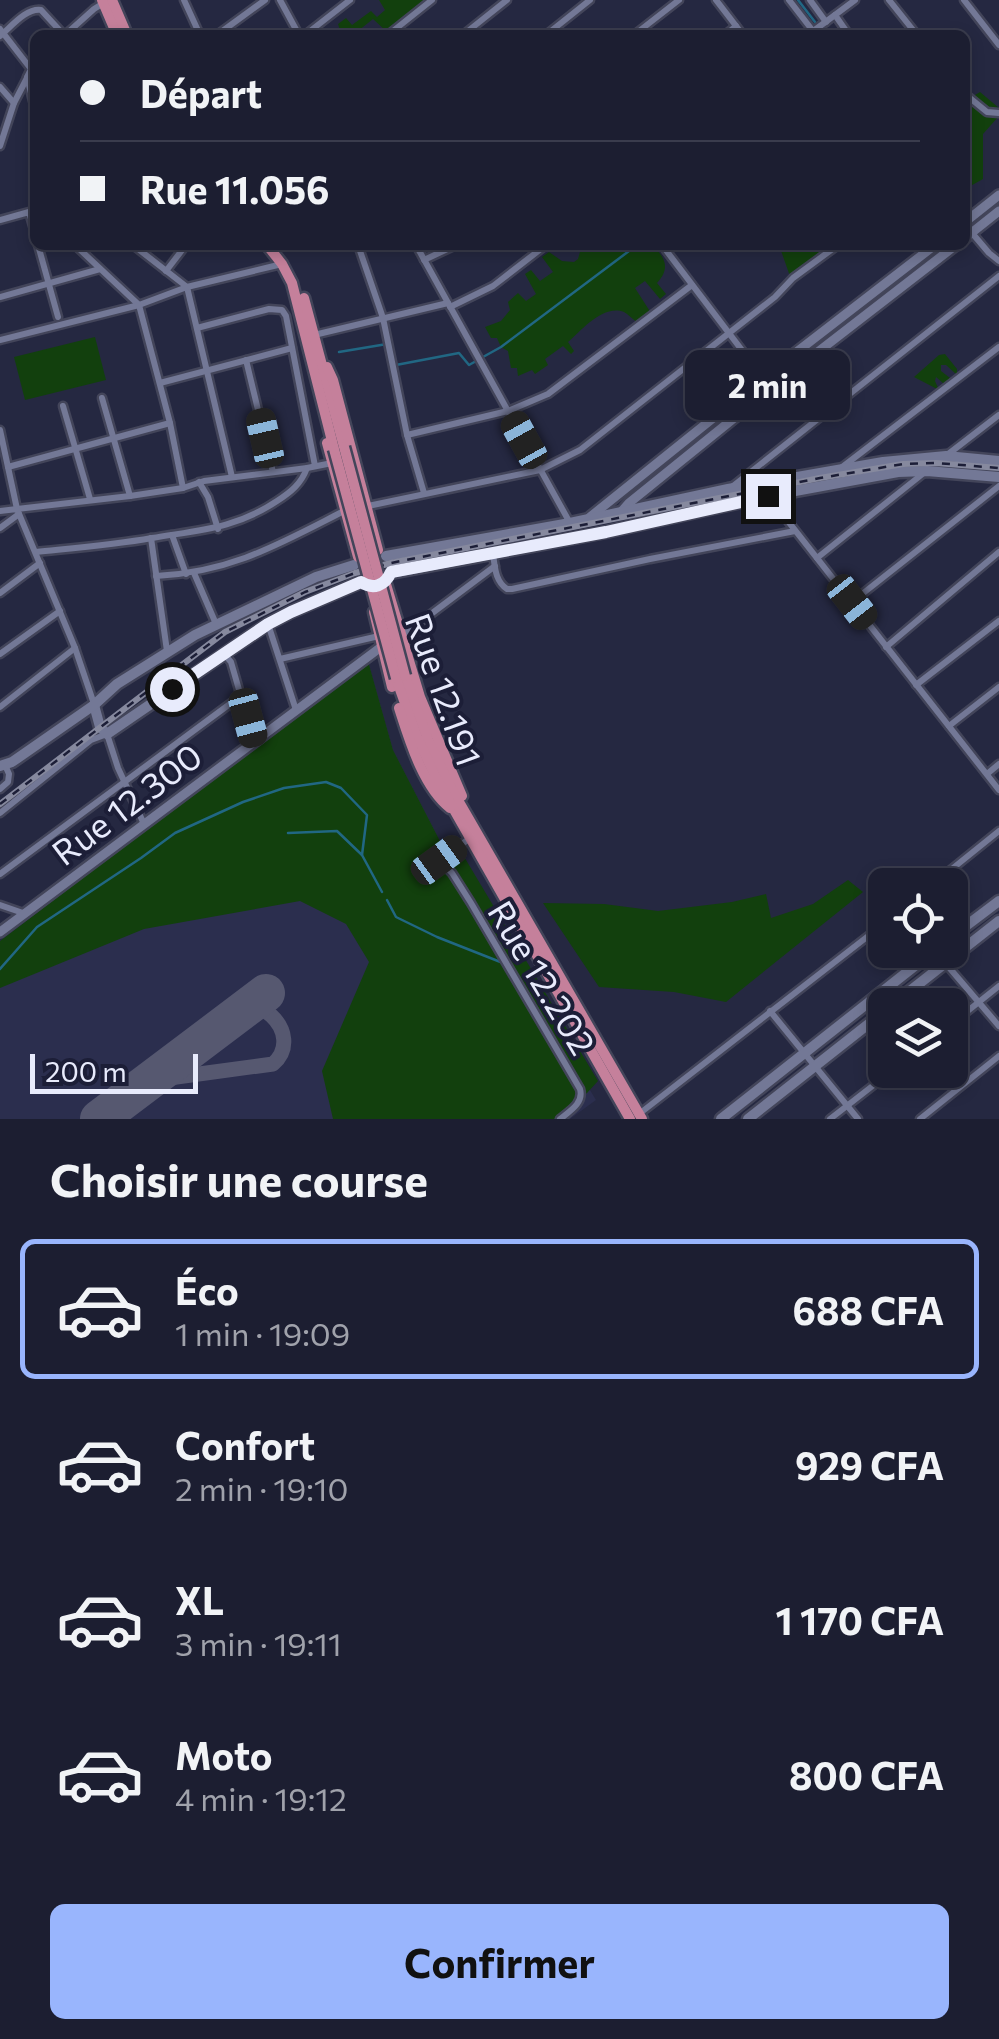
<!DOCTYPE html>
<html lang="fr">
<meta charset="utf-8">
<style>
body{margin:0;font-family:Commissioner,sans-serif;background:#252739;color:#f1f3f6;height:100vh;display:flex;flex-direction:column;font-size:38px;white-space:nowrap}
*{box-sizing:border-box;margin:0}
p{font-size:32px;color:#a0a2ab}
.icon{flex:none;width:55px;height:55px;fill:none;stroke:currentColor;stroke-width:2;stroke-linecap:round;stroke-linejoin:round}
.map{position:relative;height:1119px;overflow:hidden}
.sheet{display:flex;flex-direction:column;background:#1c1e31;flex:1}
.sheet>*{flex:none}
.top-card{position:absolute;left:30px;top:30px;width:940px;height:220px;border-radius:15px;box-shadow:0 5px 15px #0003,0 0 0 2px #3a3c4d;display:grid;align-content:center;height:220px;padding:0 50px;background:#1c1e31}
.controls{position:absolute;left:868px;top:868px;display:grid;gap:20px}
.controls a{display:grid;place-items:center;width:100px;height:100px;border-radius:15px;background:#1c1e31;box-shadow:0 5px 15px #0003,0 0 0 2px #3a3c4d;font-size:50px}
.scale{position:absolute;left:30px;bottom:25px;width:168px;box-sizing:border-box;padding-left:10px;border:5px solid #e8ebfc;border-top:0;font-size:28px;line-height:35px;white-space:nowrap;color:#e8ebfc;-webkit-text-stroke:8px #1c1e37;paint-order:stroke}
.end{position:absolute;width:45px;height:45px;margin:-22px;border:12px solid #e8ebfc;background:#111;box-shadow:0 0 0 5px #111}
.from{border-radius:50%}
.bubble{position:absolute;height:70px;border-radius:15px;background:#1c1e31;box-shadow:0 5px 15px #0003,0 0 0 2px #3a3c4d;font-size:32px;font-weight:700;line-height:70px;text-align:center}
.car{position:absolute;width:30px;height:60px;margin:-30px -15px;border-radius:12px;box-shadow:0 0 8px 2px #0007;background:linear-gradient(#222 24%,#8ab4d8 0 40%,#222 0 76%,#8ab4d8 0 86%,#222 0)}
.top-card b{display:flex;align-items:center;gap:35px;height:95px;font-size:38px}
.top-card b+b{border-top:2px solid #3a3c4d}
.top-card i{width:25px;height:25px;background:#f1f3f6}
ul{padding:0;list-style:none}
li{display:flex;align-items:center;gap:30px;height:140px;margin:0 20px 15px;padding:0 30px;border:5px solid transparent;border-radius:15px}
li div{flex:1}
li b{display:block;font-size:38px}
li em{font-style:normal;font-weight:700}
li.current{border-color:#99b5fd}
li>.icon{width:90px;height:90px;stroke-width:1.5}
h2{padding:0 50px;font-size:45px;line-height:120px}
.cta{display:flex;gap:20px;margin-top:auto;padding:20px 50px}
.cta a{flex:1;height:115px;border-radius:15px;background:#99b5fd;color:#111;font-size:40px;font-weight:700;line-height:115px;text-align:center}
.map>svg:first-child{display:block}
</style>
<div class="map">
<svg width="999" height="1119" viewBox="0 0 999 1119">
<rect width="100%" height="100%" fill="#252841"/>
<polygon fill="#2b2e4e" points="368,661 393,750 441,843 450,838 466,860 455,867 596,1100 570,1119 0,1119 0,941"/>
<g fill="#12400d">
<polygon points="379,0 426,0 386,31 373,19 358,31 360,35 333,35 340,30 338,24 346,18 352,25 371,11 377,17 385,10"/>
<polygon points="980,92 999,108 999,116 983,134 983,179 965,189 965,101"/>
<path d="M582,245H652C665,257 671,268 657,283L666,294L660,299L645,281L635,288L651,313L637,323C636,321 626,313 624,312C603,304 582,330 568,342L574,351L571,354L563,346L545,359L548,365L535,374L532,370L518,376L517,368H511L508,351L501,347L497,338H491L485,327L501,321L510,310L508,302L518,293L526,301L536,294L525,274L531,270L540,281L553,272L542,257L549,252L562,261L574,262L578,259Z"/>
<polygon points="779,245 835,245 791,279"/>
<polygon points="95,337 106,380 25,400 14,357"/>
<polygon points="945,354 957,369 957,375 946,365 941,365 941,371 950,378 944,384 936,377 935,381 939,390 914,377 939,355"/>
<polygon points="368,661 393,750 441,843 450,838 466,860 598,1081 587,1093 554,1119 333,1119 322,1071 369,962 346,924 300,901 144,929 0,988 0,941"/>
<polygon points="848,880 863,892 726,1002 674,992 599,987 543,903 604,904 658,911 732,902 766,894 771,918 813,904"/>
</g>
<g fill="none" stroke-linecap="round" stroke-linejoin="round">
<g stroke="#216783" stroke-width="2.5">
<polyline points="798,0 815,22"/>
<polyline points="823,31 826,35"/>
<polyline points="339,352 387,344"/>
<polyline points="483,357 501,347 637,245"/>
<polyline points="394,360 396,365 459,353 469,365 478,360"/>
<polyline points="288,833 337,831 362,855"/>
<polyline points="387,900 396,917 437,937 503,963"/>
<polyline points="0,969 37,927 141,858 175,833 243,802 284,788 326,782 341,788 367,815 362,855 382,892"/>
</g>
<path stroke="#565870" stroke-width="15" d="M146,1084L162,1079L273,1064C307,1034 253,981 219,1017C214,1023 211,1031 207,1038"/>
<polyline stroke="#565870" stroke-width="38" points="99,1119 266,993"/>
<g stroke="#43455a" stroke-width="11">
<g id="minor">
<polyline points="184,0 200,35"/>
<polyline points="280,0 299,35"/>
<polyline points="716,0 743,35"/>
<polyline points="789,0 816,35"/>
<polyline points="810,0 826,22"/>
<polyline points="889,0 917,35"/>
<polyline points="964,0 999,45"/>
<polyline points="835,15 849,35"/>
<polyline points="0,29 31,69 27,77 35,109"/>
<polyline points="65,35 94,9 102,4"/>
<polyline points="217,35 265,0"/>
<polyline points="305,35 350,0"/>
<polyline points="388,35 432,0"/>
<polyline points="463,35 507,0"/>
<polyline points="546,35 590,0"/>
<polyline points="634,35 679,0"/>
<polyline points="725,35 736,26"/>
<polyline points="808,35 855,0"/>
<path d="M0,36C12,26 26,8 41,10L64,35"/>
<polyline points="0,87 14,103"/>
<polyline points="965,94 987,112 999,113"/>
<polyline points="0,146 14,103 28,76"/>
<polyline points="0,220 29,212 35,233"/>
<polyline points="972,233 989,253 999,261"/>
<polyline points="38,245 58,317"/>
<polyline points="75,245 139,305 170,423 183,488"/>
<polyline points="133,245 187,287 232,477"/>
<polyline points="358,245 383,318 407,435 424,493"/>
<polyline points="416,245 570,523"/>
<polyline points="662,245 763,378"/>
<polyline points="424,260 456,245"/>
<polyline points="166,271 186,245"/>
<polyline points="0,297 100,269"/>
<polyline points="450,307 493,286 546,245"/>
<polyline points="197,328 269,309 282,310 286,316 315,466"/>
<polyline points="314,335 448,303"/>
<polyline points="0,340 139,305 187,287 282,264"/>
<polyline points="246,360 273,472"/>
<polyline points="160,383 292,348"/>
<polyline points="102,398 130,496"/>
<polyline points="63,406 90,499"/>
<polyline points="0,430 17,509 130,496 183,488 204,481 307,468 332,463"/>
<polyline points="407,435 508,411 548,394 692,285"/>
<polyline points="947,455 999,415"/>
<polyline points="8,467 170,423"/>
<polyline points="841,468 999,347"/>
<polyline points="199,482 208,497 218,529"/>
<polyline points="733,486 999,276"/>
<polyline points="769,497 999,790"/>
<polyline points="368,506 540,470 580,450 775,297 793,278 838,245"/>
<polyline points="0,511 17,509 75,648 94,704"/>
<polyline points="0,528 19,514"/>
<polyline points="172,535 186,574"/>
<polyline points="151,538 167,651"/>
<path d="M36,552C75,548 113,545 152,538C199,530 235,529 277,501C291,492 301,484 307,468"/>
<path d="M493,554C495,567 495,581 507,589H512L650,559L795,531"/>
<polyline points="817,558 925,472"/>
<polyline points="194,573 216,624"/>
<path d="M156,576C232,572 279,544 344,511"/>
<polyline points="0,593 40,563"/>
<polyline points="852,602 999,486"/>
<polyline points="268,624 296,710"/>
<polyline points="403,635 495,566"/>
<polyline points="886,647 999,552"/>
<polyline points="0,654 60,611"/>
<polyline points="224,654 231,662 254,742"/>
<polyline points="280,659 379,636"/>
<polyline points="916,685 999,621"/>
<polyline points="0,707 75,648"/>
<polyline points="949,726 999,687"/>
<polyline points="987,774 999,764"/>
<polyline points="0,789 8,782 9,774 5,765"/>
<polyline points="0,813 91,740 107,734 118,768 144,824"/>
<path d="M469,839L439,860L452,873L471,903L580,1089C584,1103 570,1111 560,1119"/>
<polyline points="0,874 242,695"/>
<polyline points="932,885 999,831"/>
<polyline points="0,905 23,913"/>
<polyline points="935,951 999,1026"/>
<polyline points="770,1011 858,1119"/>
<polyline points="950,1025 999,986"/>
<polyline points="639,1114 885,923"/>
<polyline points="830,1119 893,1070"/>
<polyline points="920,1119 999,1056"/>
</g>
</g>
<g stroke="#43455a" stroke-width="14">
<g id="tertiary">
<polyline points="965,222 999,195"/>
<polyline points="965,238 999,211"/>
<polyline points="622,511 629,503 770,389 956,245"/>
<polyline points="590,517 763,378 935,245"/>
<polyline points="0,932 381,647"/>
</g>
</g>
<g stroke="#43455a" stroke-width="15">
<g id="secondary">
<polyline points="386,556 570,523 728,489 883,462 946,456 999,461"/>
<polyline points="391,573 606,532 768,496 898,472 927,471 999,477"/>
<polyline points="94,705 100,727 107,734 268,624 291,612 361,582"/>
<polyline points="0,766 12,762 94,705 117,684 195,635 316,577 354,565"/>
<polyline points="950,938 999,901"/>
<polyline points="892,1005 999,921"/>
<polyline points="721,1119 935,950"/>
<polyline points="748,1119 885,1011"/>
</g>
</g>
<g stroke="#43455a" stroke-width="15">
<g id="primary">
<polyline points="102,0 117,35"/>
<polyline points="112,0 127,35"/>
<polyline points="267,245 282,264 292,283 334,449"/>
<polyline points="304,298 344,447"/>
<polyline points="327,367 333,380 378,550"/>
<polyline points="327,443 358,557"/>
<polyline points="385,581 420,697 462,796"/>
<polyline points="374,612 392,687"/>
<polyline points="405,676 428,740 451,788 642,1119"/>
<polyline points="396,678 417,737 436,778 630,1119"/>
<path d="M399,708C409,739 423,787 450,808"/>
</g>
</g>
<use href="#minor" stroke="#737896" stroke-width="6"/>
<use href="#tertiary" stroke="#737896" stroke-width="9"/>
<use href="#secondary" stroke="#737896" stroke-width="10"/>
<use href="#primary" stroke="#c5809b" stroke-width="10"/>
<g stroke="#86899e" stroke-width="6">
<polyline id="rail" points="0,804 225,632 305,592 355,573 391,563 820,478 903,464 936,463 999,468"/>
</g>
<use href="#rail" stroke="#1c1e37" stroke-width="2.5" stroke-dasharray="8" stroke-linecap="butt"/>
<g stroke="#43455a" stroke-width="15" stroke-linecap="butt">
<g id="primary-bridge">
<polyline points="344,447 405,676"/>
<polyline points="334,449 396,678"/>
</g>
</g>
<use href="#primary-bridge" stroke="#c5809b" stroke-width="10"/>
</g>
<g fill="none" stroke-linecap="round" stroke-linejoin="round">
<path stroke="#e8ebfc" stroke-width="12" d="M172,689L268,624L291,612L361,582C373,590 385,586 391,572L606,532L768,496"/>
</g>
<g text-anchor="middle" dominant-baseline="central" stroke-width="8" stroke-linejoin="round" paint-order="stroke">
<g font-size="35" fill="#e8ebfc" stroke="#1c1e37">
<text transform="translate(445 689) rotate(70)">Rue 12.191</text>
<text transform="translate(126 803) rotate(-37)">Rue 12.300</text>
<text transform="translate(543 977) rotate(59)">Rue 12.202</text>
</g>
</g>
</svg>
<div class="controls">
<a><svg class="icon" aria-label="locate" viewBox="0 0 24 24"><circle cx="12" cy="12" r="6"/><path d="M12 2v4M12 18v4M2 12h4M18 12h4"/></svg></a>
<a><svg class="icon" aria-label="layers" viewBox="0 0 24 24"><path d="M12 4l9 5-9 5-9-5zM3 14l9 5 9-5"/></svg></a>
</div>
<div class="scale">200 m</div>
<i class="end from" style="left:172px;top:689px"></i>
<i class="end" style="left:768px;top:496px"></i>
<div class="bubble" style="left:685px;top:350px;width:165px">2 min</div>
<i class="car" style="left:265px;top:438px;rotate:347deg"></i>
<i class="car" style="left:524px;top:440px;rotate:331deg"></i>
<i class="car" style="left:852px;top:602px;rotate:142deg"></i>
<i class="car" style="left:248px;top:718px;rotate:165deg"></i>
<i class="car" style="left:439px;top:860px;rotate:54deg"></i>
<div class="top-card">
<b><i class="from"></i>Départ</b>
<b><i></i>Rue 11.056</b>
</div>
</div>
<section class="sheet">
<h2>Choisir une course</h2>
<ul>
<li class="current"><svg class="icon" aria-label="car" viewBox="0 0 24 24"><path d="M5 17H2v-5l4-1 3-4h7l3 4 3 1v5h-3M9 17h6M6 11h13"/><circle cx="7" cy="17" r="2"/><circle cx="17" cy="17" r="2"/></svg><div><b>Éco</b><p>1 min · 19:09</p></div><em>688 CFA</em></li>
<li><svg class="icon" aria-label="car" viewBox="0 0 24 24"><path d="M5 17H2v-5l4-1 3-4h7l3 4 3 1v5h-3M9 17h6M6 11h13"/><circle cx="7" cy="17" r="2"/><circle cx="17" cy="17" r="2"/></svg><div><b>Confort</b><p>2 min · 19:10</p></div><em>929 CFA</em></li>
<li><svg class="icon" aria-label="car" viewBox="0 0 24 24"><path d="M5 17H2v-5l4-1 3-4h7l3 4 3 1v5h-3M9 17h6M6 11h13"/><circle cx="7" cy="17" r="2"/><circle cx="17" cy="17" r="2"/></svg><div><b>XL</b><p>3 min · 19:11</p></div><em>1 170 CFA</em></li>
<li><svg class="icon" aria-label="car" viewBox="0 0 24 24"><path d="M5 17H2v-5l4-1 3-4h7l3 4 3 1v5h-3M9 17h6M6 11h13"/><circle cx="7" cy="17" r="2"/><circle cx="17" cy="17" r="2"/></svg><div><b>Moto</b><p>4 min · 19:12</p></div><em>800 CFA</em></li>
</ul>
<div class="cta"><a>Confirmer</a></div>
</section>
